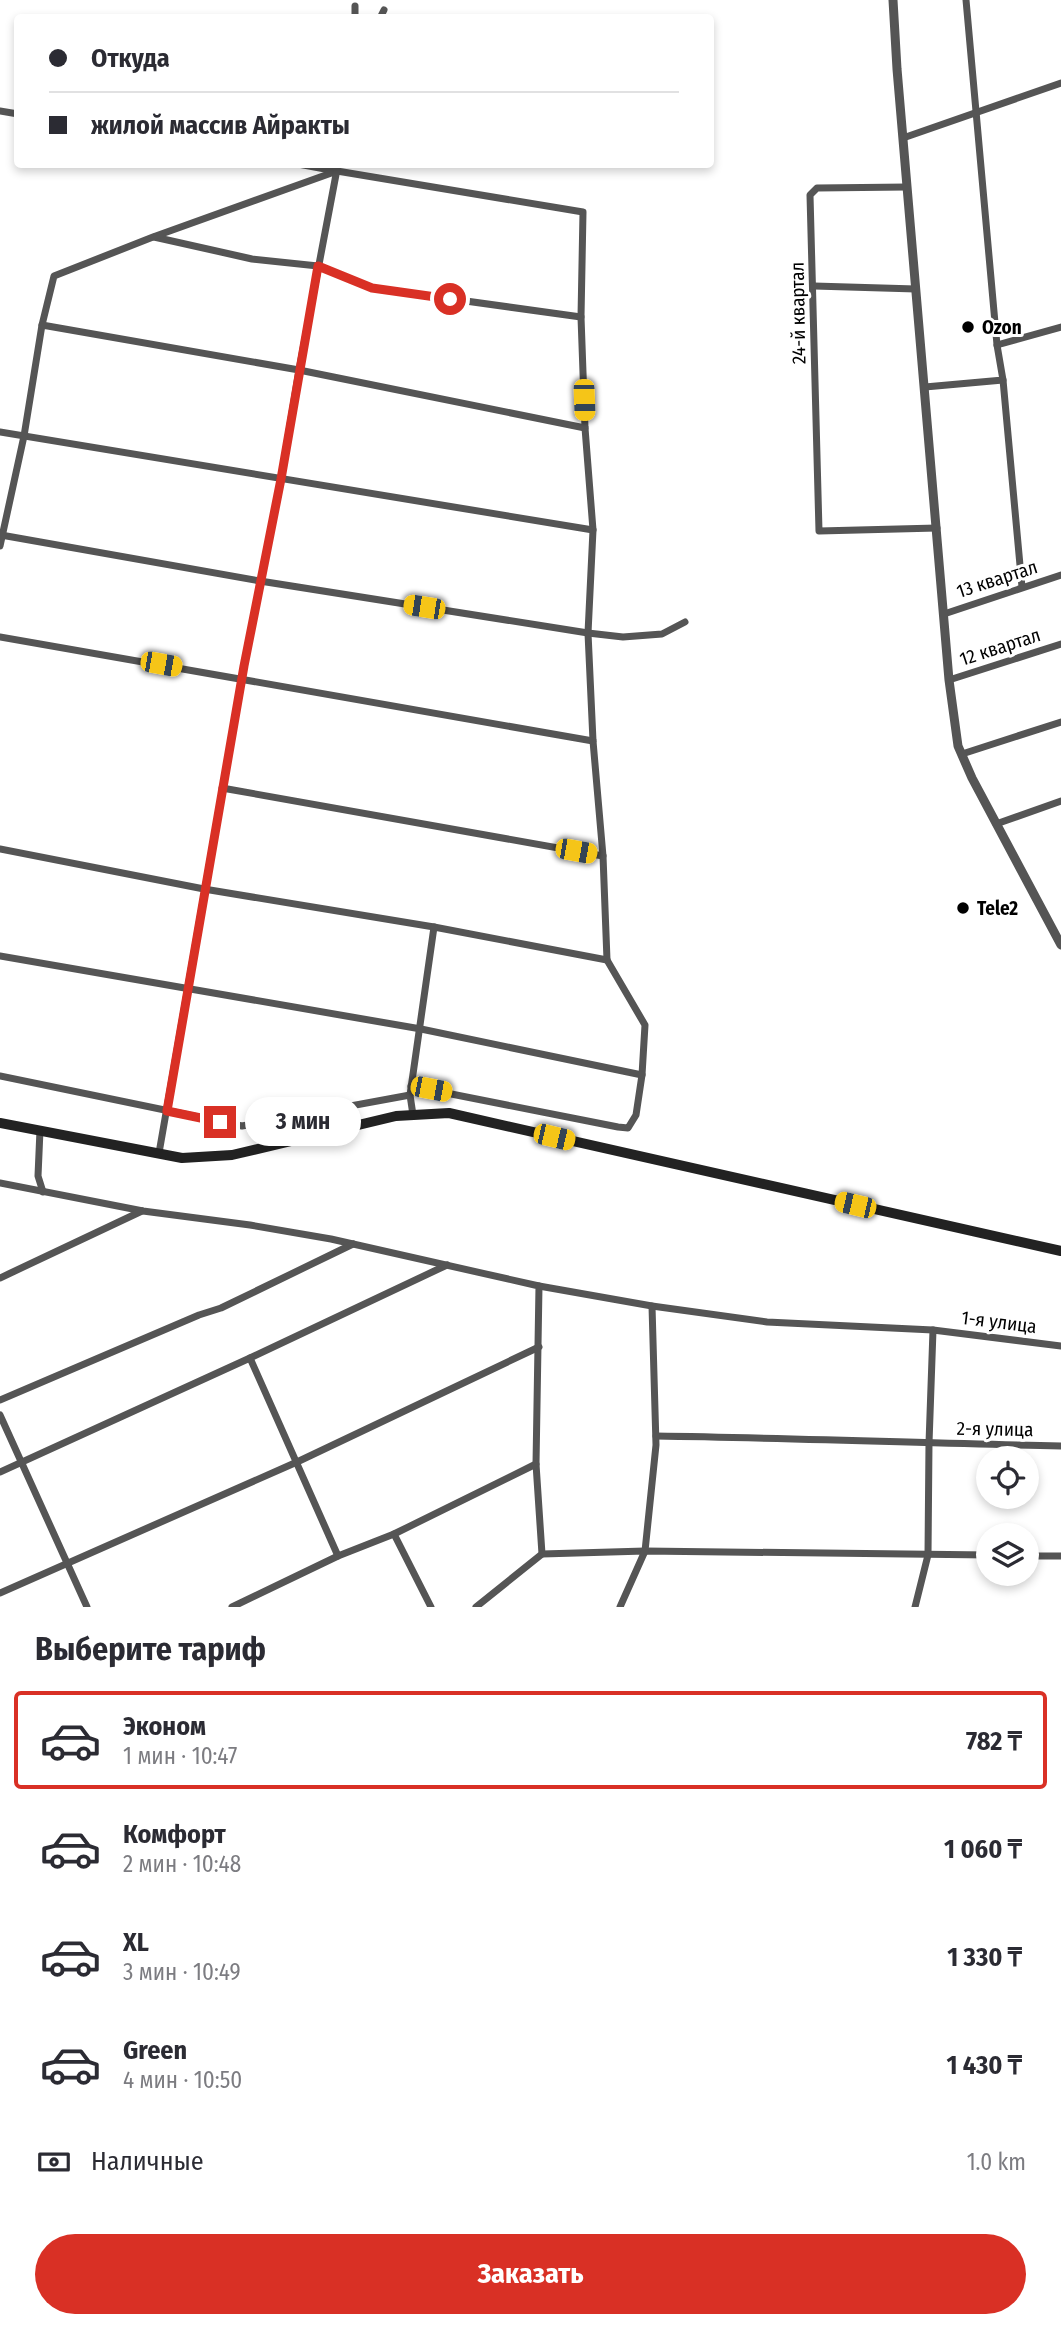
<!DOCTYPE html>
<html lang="ru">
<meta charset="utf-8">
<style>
body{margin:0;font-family:"Fira Sans Condensed",sans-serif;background:#f2f2f3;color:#2b2b33;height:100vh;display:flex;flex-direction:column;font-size:26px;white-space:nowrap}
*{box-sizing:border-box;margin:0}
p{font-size:23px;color:#7c7c81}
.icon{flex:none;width:38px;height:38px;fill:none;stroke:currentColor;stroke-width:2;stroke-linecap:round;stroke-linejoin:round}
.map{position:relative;height:1607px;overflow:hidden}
.details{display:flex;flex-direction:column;background:#fff;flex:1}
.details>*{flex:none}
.top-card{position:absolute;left:14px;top:14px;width:700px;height:154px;border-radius:7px;box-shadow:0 4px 10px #0003;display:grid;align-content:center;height:154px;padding:0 35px;background:#fff}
.tools{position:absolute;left:976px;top:1446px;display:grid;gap:14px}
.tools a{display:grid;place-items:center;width:63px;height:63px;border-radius:50%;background:#fff;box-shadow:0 4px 10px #0003;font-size:35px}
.end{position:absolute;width:32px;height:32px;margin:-16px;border:9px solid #d93025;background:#fff;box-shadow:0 0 0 4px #fff}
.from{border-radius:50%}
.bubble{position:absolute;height:49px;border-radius:24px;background:#fff;box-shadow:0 4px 10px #0003;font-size:23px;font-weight:700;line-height:49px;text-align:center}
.car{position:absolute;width:21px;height:42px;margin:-21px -10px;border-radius:9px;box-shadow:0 0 5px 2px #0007;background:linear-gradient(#f5c518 24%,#345 0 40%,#f5c518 0 76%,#345 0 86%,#f5c518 0)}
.top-card b{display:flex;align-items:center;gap:24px;height:66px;font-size:26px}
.top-card b+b{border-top:2px solid #e1e1e2}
.top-card i{width:18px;height:18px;background:#2b2b33}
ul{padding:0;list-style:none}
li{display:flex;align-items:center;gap:21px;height:98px;margin:0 14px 10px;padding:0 21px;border:4px solid transparent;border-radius:7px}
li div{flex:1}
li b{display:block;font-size:26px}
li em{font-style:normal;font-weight:700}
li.current{border-color:#d93025}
li>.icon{width:63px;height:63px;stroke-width:1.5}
h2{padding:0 35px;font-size:32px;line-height:84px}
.pay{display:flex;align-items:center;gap:18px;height:77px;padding:0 35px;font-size:26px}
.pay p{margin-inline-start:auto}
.primary-button{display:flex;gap:14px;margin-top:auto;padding:14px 35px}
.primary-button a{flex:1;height:80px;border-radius:42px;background:#d93025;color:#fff;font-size:28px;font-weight:700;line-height:80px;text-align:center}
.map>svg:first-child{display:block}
</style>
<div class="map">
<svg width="1061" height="1607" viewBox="0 0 1061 1607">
<rect width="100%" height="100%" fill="#fff"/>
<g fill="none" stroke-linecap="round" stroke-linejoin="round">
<g stroke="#555" stroke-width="7">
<polyline points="966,0 997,345"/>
<polyline points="355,18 355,6"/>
<polyline points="380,18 384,10"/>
<polyline points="0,111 18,114"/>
<polyline points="903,138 1061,83"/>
<polyline points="298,164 336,171"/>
<polyline points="907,187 817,188 810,195 819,531 937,528"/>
<polyline points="154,237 252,259 318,266 372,288 581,317"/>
<polyline points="814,286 916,289"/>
<polyline points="42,325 54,276 153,237 337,171 583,212 581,317 585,428 593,530 588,633 593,741 603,856 607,960 645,1025 642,1075 636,1115 628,1128 618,1127 411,1086"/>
<polyline points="1003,380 1022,587"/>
<polyline points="925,387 1003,380 997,345 1061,327"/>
<polyline points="0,432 593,530"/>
<polyline points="1,535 260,581 588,633 623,637 662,634 685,622"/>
<polyline points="0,546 24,436 42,325 299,370 585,428"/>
<polyline points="944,614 1061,575"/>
<polyline points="0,637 593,741"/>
<polyline points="949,680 1061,644"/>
<polyline points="962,754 1061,722"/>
<polyline points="222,788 603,856"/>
<polyline points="996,824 1061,801"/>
<polyline points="0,849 204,889 434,927 607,960"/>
<polyline points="0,956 421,1029 642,1075"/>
<polyline points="0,1076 242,1126 410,1095 434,927"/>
<polyline points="410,1095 413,1115"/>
<polyline points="40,1130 38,1176 43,1192"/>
<polyline points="159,1153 244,666 281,479 299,370 338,164"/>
<polyline points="0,1183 143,1211 250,1225 331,1239 539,1286 536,1464 542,1554 476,1607"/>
<polyline points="0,1278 142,1211"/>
<polyline points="539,1286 652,1306 767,1322 933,1330 1061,1346"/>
<polyline points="250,1358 338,1556 394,1534 431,1607"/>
<polyline points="0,1400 199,1315 221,1308 353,1244"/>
<polyline points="0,1415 87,1607"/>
<path d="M656,1436C791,1438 926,1443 1061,1446"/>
<polyline points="0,1472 250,1358 447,1265"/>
<polyline points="394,1534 536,1464"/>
<polyline points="542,1554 645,1551 989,1555"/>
<polyline points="1027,1556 1061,1556"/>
<polyline points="0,1593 297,1462 539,1347"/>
<polyline points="232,1607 338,1556"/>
<polyline points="620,1607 645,1551 656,1445 652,1306"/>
<polyline points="915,1607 928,1555 929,1443 933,1330"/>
</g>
<polyline stroke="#555" stroke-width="9" points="893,0 897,69 949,680 958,746 972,778 1061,945"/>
<polyline stroke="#222" stroke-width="10" points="0,1123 182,1158 232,1155 396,1116 449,1113 1061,1251"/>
</g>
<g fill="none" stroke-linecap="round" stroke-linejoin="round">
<polyline stroke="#d93025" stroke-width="9" points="220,1122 167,1111 244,666 281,479 318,266 372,288 450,299"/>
</g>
<g fill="#000" stroke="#fff" stroke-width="2.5">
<circle cx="968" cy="327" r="7"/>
<circle cx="963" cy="908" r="7"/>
</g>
<g text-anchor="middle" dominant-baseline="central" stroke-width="6" stroke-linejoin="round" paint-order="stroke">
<g font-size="19" fill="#000" stroke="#fff">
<text transform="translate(798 313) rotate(-91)">24-й квартал</text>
<text transform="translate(997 579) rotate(-18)">13 квартал</text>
<text transform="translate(1000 647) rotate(-18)">12 квартал</text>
<text transform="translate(999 1322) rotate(7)">1-я улица</text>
<text transform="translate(995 1429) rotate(1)">2-я улица</text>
</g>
<g font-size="19" font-weight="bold" fill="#000" stroke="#fff" text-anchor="start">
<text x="982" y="327">Ozon</text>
<text x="977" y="908">Tele2</text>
</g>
</g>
</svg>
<div class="tools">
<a><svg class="icon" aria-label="locate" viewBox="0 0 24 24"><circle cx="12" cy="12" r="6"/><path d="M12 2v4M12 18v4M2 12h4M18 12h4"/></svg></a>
<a><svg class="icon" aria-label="layers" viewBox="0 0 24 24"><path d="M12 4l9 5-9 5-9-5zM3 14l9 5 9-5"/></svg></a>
</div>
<i class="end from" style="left:450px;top:299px"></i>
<i class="end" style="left:220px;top:1122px"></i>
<div class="bubble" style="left:245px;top:1097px;width:116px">3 мин</div>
<i class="car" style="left:584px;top:400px;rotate:178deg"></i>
<i class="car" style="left:424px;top:607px;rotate:279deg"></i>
<i class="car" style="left:161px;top:664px;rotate:100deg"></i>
<i class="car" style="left:576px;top:851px;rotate:100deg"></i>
<i class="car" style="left:431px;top:1089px;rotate:101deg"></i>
<i class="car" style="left:554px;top:1137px;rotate:103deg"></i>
<i class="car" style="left:855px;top:1205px;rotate:283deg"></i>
<div class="top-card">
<b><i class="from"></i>Откуда</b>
<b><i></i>жилой массив Айракты</b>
</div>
</div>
<section class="details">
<h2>Выберите тариф</h2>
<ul>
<li class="current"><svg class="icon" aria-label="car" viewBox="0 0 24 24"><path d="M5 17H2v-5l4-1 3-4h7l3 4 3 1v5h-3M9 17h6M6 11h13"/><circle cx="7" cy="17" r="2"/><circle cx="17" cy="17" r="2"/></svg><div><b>Эконом</b><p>1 мин · 10:47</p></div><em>782 ₸</em></li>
<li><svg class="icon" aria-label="car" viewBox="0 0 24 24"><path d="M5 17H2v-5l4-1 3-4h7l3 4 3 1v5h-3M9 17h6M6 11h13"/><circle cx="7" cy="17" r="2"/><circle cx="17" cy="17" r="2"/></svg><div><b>Комфорт</b><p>2 мин · 10:48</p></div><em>1 060 ₸</em></li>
<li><svg class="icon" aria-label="car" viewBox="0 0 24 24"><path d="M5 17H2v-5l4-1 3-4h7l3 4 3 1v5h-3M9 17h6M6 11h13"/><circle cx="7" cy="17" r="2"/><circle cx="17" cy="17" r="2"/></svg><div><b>XL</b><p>3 мин · 10:49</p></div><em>1 330 ₸</em></li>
<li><svg class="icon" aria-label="car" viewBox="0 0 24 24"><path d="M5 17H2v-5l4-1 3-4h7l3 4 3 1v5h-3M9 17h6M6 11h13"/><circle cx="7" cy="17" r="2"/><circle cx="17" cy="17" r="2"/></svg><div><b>Green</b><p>4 мин · 10:50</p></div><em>1 430 ₸</em></li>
</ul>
<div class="pay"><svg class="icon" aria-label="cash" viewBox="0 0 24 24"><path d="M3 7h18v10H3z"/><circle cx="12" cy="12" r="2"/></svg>Наличные<p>1.0 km</p></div>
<div class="primary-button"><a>Заказать</a></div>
</section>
